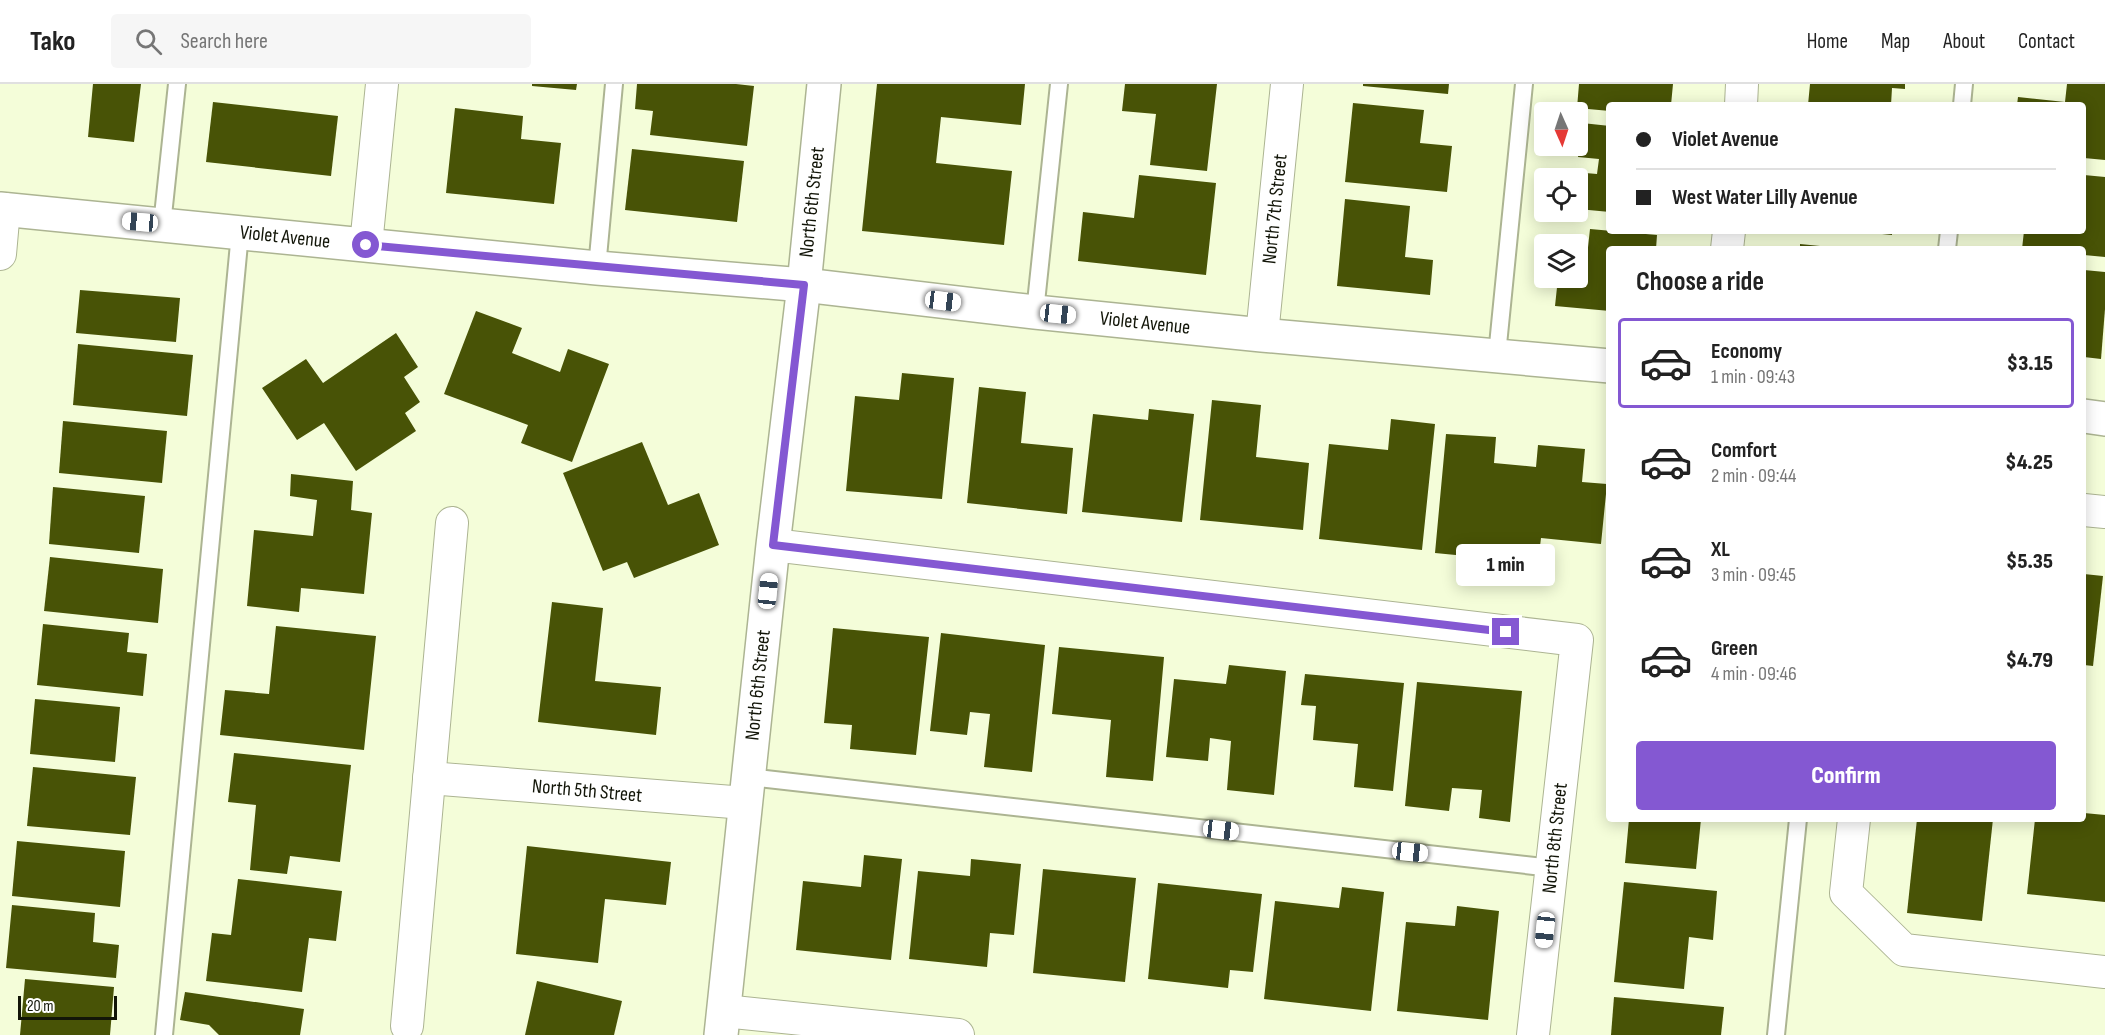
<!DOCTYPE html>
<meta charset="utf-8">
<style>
body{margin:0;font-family:"Sofia Sans Condensed",sans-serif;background:#f6f6f6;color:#222;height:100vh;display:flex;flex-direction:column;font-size:22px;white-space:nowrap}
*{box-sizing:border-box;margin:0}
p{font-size:20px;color:#767676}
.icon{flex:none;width:33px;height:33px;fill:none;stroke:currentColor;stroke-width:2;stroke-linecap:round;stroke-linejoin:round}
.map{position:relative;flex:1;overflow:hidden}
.panel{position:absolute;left:1606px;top:162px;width:480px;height:576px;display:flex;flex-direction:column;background:#fff;border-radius:6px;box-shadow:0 3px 15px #0003}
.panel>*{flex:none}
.guide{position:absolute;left:1606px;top:18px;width:480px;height:132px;border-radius:6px;box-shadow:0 3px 15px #0003;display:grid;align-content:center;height:132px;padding:0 30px;background:#fff}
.needle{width:39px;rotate:177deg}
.fabs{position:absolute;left:1534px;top:18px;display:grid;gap:12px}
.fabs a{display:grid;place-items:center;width:54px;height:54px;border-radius:6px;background:#fff;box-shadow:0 3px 15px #0003;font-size:30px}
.scale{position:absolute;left:18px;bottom:15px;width:99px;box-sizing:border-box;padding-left:6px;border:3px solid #121508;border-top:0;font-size:16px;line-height:21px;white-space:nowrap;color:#121508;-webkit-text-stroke:4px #fff;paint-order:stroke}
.end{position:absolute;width:27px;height:27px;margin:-14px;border:8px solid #8458d2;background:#fff;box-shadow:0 0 0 3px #fff}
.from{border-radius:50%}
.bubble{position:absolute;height:42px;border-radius:6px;background:#fff;box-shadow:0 3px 15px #0003;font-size:20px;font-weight:800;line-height:42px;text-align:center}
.car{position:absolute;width:18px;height:36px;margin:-18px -9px;border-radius:8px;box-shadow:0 0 4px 2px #0007;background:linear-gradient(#fff 24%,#345 0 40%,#fff 0 76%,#345 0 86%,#fff 0)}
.guide b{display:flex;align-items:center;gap:21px;height:57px;font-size:22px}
.guide b+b{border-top:2px solid #e0e0e0}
.guide i{width:15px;height:15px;background:#222}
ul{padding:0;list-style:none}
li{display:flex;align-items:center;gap:18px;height:90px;margin:0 12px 9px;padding:0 18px;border:3px solid transparent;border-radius:6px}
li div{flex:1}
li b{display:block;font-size:22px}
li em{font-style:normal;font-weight:800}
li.on{border-color:#8458d2}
li>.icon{width:54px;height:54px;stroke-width:1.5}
h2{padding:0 30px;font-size:27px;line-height:72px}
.action{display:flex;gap:12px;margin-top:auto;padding:12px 30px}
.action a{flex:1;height:69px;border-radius:6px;background:#8458d2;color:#fff;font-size:24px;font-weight:800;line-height:69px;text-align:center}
header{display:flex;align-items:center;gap:36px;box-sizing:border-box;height:84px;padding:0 30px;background:#fff;border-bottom:2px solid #e0e0e0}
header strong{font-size:28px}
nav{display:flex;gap:33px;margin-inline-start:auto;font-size:21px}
.search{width:420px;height:54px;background:#f6f6f6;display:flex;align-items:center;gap:15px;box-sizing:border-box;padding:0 21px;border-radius:6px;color:#767676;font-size:22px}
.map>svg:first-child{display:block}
</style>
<header>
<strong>Tako</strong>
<div class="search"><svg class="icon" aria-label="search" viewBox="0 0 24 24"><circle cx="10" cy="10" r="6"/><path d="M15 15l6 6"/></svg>Search here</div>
<nav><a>Home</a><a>Map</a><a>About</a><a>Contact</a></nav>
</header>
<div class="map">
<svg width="2105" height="951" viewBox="0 0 2105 951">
<rect width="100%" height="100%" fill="#f4fdd9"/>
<g fill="#485306">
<polygon points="93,0 141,0 134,58 88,53"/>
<polygon points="532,0 577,0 576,6 532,2"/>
<polygon points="637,0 736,0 754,2 747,62 650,51 653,27 635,25"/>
<polygon points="877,0 1025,0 1021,41 941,33 936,79 1012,87 1004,161 862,147"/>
<polygon points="1125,0 1217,0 1207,87 1150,81 1156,30 1122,27"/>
<polygon points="1363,0 1449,0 1448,10 1363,2"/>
<polygon points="1579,0 1673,0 1671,21 1610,21 1610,27 1577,24"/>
<polygon points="1810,0 1905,0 1905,5 1892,4 1891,21 1808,21"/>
<polygon points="2067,0 2105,0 2105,76 2084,74 2084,21 2017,21 2018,13 2065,18"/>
<polygon points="213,18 338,32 331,92 206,78"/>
<polygon points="1353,19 1424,26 1420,59 1452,62 1447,108 1345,98"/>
<polygon points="455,24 523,32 521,55 561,59 554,120 446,109"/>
<polygon points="1582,39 1610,42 1610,128 1578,125 1578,94 1573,94 1574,88 1597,90 1599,75 1578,73"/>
<polygon points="632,65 744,77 737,138 625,126"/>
<polygon points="1139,91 1216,99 1206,191 1078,177 1083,128 1134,134"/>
<polygon points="2084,91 2105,93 2105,173 2084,171 2084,165 2022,165 2024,147 2084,147"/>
<polygon points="1345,115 1410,122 1405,173 1433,176 1430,211 1337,202"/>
<polygon points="1590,145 1657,151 1656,165 1610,165 1610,227 1555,222 1558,194 1578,194 1578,190 1585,191"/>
<polygon points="1872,147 1892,147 1892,151 1872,149"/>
<polygon points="1800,160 1830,163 1830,165 1800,165"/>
<polygon points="2084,186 2105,188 2105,225 2101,275 2084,273"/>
<polygon points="80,206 180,214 176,258 76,249"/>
<polygon points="476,227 522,244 512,269 560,288 568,265 609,280 572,378 521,359 528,341 444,310"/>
<polygon points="396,249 418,283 404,293 420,318 405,329 416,347 356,387 324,339 297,356 262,304 306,275 323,299"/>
<polygon points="78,260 193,271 187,332 73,321"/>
<polygon points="902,289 954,294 942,415 846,407 855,312 899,316"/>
<polygon points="979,303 1026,308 1021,359 1073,364 1067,430 967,419"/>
<polygon points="1212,316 1261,321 1256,373 1309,379 1303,446 1200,436"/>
<polygon points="1149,325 1194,330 1182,438 1082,428 1093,330 1148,336"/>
<polygon points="1391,335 1435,340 1422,466 1319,455 1329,360 1388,366"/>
<polygon points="63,337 167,347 162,399 59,389"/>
<polygon points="1446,350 1496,353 1494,379 1536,383 1538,361 1585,365 1582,398 1607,400 1601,460 1541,454 1538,479 1435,469"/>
<polygon points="642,358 668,421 699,409 719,461 634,494 627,478 603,487 563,389"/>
<polygon points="291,390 353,397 351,426 372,429 364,510 301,504 299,528 247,522 254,446 313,452 317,416 290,412"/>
<polygon points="53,403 145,412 139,469 49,460"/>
<polygon points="50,473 163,485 158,539 44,527"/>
<polygon points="2084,490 2103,492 2093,582 2084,581"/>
<polygon points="552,518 603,524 595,597 661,603 656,651 538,638"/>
<polygon points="43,540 129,549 127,568 147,570 143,612 37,601"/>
<polygon points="276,542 376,552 364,666 220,651 225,606 269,610"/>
<polygon points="833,544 929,553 916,671 850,665 852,641 824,639"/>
<polygon points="941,549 1045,561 1032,688 984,683 990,630 970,628 967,651 930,647"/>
<polygon points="1059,563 1164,573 1153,697 1106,693 1111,636 1052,630"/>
<polygon points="1229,581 1286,587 1274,711 1227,706 1231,657 1210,654 1208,677 1166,673 1174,595 1226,600"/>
<polygon points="1305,590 1404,599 1393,707 1354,703 1358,660 1313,656 1316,622 1301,621"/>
<polygon points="1417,598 1522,607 1510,738 1479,734 1482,706 1452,704 1449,727 1405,722"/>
<polygon points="35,615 120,623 115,678 30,670"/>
<polygon points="234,669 351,681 340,778 290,772 287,790 250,786 256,721 228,718"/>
<polygon points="33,683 136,693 130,751 27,742"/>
<polygon points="2084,729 2105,731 2105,818 2027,810 2035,735 2084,735"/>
<polygon points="1629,735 1701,735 1696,785 1625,779"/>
<polygon points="1917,735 1993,735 1982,837 1907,829"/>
<polygon points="17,757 125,767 120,823 12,812"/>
<polygon points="527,762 671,778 666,821 605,815 598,879 516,870"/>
<polygon points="864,771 902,775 891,876 796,866 803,797 861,803"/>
<polygon points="971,775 1021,780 1014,851 990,849 987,883 909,875 918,787 970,792"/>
<polygon points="1043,785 1136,794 1125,898 1033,889"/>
<polygon points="238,795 342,807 336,857 309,854 302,908 206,897 212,849 231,851"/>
<polygon points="1624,798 1717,807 1713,856 1689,853 1684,905 1614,898"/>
<polygon points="1158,799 1262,810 1253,888 1230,886 1228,904 1148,895"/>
<polygon points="1342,803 1384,808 1371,927 1264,915 1275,817 1339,824"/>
<polygon points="12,821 95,829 93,858 119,861 116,894 6,884"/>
<polygon points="1457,822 1499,827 1488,936 1397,927 1406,838 1455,842"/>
<polygon points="25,895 114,903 110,951 20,951"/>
<polygon points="537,897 622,917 614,951 525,951"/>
<polygon points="185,908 304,925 300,951 219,951 209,941 180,936"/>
<polygon points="1614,913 1724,923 1721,951 1611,951"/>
</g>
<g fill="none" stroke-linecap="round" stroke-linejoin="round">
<g stroke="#acb492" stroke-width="20">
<g id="service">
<polyline points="1962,21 1964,0"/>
<polyline points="162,141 177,0"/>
<polyline points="1947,165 1949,147"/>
<polyline points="597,184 614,0"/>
<polyline points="1035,228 1059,0"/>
<polyline points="1497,271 1524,0"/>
<polyline points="749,693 1552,784"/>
<polyline points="164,951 240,149"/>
<polyline points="1776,951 1798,735"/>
</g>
</g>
<g stroke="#acb492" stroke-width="34">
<g id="minor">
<polyline points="1741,21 1742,0"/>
<polyline points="366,161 382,0"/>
<polyline points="1727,165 1729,147"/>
<polyline points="0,170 4,125"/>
<polyline points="1262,251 1287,0"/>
<polyline points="2084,426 2105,428"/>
<polyline points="773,461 1577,556 1533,951"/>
<polyline points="429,694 745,719"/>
<polyline points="1854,735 1846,809 1904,866 2105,888"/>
<polyline points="724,927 958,951"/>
<polyline points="407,942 452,439"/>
</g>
</g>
<g stroke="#acb492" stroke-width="36">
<g id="tertiary">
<polyline points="0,125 597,184 804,201 1035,228 1262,251 1610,282"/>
<polyline points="2084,332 2105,335"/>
<polyline points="721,951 773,461 804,201 824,0"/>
</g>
</g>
<use href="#service" stroke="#fff" stroke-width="16"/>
<use href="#minor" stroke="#fff" stroke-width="32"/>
<use href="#tertiary" stroke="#fff" stroke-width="33"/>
</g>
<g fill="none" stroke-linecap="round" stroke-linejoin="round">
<polyline stroke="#8458d2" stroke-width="8" points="366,161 804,201 773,461 1506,548"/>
</g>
<g text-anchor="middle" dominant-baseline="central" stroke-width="6" stroke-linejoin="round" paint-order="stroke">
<g font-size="20" fill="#121508" stroke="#fff">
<text transform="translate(812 118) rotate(-84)">North 6th Street</text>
<text transform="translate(1275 125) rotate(-84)">North 7th Street</text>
<text transform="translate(285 153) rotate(6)">Violet Avenue</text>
<text transform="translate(1145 239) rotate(6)">Violet Avenue</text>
<text transform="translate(758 601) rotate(-84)">North 6th Street</text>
<text transform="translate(587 707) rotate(5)">North 5th Street</text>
<text transform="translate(1555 754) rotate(-84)">North 8th Street</text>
</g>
</g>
</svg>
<div class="fabs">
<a><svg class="needle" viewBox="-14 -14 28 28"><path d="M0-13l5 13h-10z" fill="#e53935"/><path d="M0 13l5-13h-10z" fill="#767676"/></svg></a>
<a><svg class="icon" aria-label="locate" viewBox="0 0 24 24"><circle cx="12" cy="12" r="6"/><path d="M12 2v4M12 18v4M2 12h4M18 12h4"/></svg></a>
<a><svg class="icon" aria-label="layers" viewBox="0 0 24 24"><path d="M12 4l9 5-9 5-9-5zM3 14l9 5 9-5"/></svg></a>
</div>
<div class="scale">20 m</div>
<i class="end from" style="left:366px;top:161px"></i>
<i class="end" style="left:1506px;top:548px"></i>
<div class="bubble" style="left:1456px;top:460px;width:99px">1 min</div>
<i class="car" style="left:140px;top:138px;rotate:275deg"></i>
<i class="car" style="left:943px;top:217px;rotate:97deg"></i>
<i class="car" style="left:1058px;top:230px;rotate:96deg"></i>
<i class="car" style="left:768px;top:507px;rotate:6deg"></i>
<i class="car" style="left:1221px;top:746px;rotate:97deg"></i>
<i class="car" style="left:1410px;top:768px;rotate:96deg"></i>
<i class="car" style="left:1545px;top:846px;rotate:186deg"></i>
<div class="guide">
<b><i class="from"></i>Violet Avenue</b>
<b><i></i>West Water Lilly Avenue</b>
</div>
<section class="panel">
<h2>Choose a ride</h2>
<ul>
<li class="on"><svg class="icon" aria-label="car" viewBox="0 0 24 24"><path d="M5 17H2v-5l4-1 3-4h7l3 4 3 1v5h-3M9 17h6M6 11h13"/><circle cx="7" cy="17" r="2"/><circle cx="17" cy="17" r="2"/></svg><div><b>Economy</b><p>1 min · 09:43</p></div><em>$3.15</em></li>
<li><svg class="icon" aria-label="car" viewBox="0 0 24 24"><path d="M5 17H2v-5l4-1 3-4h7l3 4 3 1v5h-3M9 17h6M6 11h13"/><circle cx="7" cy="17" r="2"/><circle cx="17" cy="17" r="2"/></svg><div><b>Comfort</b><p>2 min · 09:44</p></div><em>$4.25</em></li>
<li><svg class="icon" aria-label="car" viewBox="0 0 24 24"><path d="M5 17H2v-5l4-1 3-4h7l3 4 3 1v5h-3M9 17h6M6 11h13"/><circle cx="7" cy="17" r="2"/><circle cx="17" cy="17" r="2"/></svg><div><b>XL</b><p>3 min · 09:45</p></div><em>$5.35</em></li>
<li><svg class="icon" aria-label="car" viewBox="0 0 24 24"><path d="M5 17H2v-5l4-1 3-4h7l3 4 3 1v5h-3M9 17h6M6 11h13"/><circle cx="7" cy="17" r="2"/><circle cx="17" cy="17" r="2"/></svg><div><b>Green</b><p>4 min · 09:46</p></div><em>$4.79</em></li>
</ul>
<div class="action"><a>Confirm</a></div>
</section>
</div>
